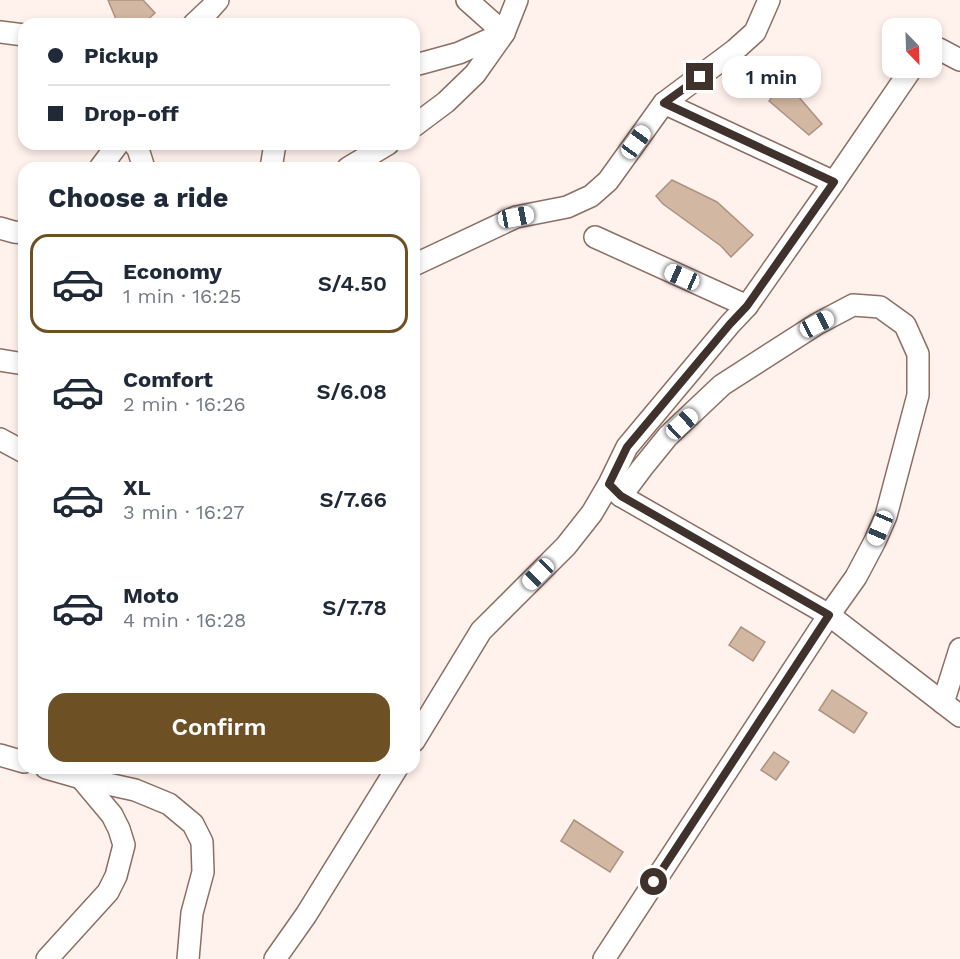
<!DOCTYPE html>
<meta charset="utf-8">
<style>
body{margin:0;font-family:"Work Sans",sans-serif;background:#f6f6f7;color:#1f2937;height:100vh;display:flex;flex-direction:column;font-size:22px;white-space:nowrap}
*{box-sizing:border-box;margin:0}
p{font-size:20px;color:#747a83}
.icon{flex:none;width:33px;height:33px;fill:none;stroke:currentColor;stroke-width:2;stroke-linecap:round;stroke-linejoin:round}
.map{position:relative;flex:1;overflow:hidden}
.panel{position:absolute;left:18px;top:162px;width:402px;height:612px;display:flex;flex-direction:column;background:#fff;border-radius:18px;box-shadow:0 3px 9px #0003}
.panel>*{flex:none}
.hud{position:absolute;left:18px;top:18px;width:402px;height:132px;border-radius:18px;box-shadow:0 3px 9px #0003;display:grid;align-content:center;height:132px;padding:0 30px;background:#fff}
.needle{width:39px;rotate:157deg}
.fabs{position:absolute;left:882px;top:18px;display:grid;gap:12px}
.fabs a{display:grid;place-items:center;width:60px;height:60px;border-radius:12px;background:#fff;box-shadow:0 3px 9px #0003;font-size:30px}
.end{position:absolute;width:27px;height:27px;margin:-14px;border:8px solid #3f312c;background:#fff;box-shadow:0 0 0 3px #fff}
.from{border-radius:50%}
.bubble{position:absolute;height:42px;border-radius:18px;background:#fff;box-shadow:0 3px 9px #0003;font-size:20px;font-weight:600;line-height:42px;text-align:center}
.car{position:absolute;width:18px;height:36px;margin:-18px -9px;border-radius:8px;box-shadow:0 0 4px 2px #0007;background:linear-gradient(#fff 24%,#345 0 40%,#fff 0 76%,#345 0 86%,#fff 0)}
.hud b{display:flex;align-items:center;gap:21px;height:57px;font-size:22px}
.hud b+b{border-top:2px solid #e0e1e3}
.hud i{width:15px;height:15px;background:#1f2937}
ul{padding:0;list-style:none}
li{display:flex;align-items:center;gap:18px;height:99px;margin:0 12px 9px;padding:0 18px;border:3px solid transparent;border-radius:18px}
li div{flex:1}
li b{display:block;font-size:22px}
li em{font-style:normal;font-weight:600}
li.active{border-color:#6d5024}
li>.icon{width:54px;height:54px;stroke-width:1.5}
h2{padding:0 30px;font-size:27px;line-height:72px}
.action{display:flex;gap:12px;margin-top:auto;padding:12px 30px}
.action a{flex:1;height:69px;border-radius:18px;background:#6d5024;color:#fff;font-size:24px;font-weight:600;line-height:69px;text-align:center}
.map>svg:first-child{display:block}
</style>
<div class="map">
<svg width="960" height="959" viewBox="0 0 960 959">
<rect width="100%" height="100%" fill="#fff1ec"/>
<g fill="#d2b7a2" stroke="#ad937f" stroke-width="1.5">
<polygon points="108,0 143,0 155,13 143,24 118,24"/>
<polygon points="785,81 822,124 809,135 769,101 771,99 765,91"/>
<polygon points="672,180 717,202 753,235 731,257 721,246 663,204 656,196"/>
<polygon points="741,627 765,642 753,661 729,645"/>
<polygon points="832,690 867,713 854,733 819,710"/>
<polygon points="774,752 789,762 776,780 761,770"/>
<polygon points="574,820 623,852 610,872 561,841"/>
</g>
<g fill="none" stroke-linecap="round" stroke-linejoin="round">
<g stroke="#8c6e63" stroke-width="24">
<g id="street">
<polyline points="194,24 210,9 218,0"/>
<polyline points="0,32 24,35"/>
<polyline points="932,50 939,49 960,60"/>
<polyline points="414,64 419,64 459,53 504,33 467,0"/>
<polyline points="664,103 834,182"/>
<polyline points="414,126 446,102 475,74 504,33 517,0"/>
<polyline points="134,144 138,149 144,168"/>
<polyline points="100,168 118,144"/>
<polyline points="271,168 275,144"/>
<polyline points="348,168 388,144"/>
<polyline points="0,228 14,232 24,233"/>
<polyline points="595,237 747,306"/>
<polyline points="414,265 516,217 567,207 591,196 608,181 664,103 735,50 755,32 769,0"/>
<polyline points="0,360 24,364"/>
<polyline points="0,439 24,452"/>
<polyline points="611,487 621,496 829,615 960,716"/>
<polyline points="943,703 960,649"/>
<polyline points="414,741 481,631 566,546 592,513 609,484 627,447 730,324 747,306 834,182 912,68"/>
<polyline points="0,755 24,762"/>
<polyline points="46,768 81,778 135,790 169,804 193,824 202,842 203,872 192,913 188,959"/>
<polyline points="47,959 108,892 116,876 124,845 119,829 112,815 81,778"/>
<polyline points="275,959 306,915 397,768"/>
<polyline points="604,959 829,615 856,577 875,541 886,516 918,395 918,354 905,325 880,307 853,305 817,324 722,385 668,436 642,468 621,496"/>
</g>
</g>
<use href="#street" stroke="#fff" stroke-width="21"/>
</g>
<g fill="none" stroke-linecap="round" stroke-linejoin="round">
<polyline stroke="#3f312c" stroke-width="8" points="654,882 829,615 621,496 609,484 627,447 730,324 747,306 834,182 664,103 700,77"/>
</g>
</svg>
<div class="fabs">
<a><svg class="needle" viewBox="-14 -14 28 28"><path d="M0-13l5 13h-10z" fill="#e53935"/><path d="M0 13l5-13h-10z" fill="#747a83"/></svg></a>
</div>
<i class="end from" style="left:654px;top:882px"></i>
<i class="end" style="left:700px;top:77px"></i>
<div class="bubble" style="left:722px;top:56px;width:99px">1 min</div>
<i class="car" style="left:636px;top:142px;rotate:36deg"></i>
<i class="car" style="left:516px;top:217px;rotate:79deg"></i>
<i class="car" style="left:682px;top:277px;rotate:294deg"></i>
<i class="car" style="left:817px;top:324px;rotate:62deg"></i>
<i class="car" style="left:682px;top:424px;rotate:47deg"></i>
<i class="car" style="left:880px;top:528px;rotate:203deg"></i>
<i class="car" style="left:538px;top:574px;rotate:225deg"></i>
<div class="hud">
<b><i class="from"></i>Pickup</b>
<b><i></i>Drop-off</b>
</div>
<section class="panel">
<h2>Choose a ride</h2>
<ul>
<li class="active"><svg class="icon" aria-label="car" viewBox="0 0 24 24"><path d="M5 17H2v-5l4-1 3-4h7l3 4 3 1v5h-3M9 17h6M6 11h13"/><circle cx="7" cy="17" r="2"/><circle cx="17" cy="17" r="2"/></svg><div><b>Economy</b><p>1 min · 16:25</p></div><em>S/4.50</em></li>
<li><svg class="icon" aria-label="car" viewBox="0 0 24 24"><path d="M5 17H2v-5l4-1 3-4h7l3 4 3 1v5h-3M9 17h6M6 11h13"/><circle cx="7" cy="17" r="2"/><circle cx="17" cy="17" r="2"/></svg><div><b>Comfort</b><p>2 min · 16:26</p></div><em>S/6.08</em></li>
<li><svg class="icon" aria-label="car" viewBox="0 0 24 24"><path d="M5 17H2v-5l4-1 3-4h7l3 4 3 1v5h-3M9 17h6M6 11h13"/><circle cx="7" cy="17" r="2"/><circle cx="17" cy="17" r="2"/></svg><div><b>XL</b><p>3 min · 16:27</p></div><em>S/7.66</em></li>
<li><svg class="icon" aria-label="car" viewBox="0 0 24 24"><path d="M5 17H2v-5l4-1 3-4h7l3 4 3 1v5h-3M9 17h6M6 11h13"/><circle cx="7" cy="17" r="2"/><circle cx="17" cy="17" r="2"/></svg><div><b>Moto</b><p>4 min · 16:28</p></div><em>S/7.78</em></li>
</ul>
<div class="action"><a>Confirm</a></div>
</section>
</div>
